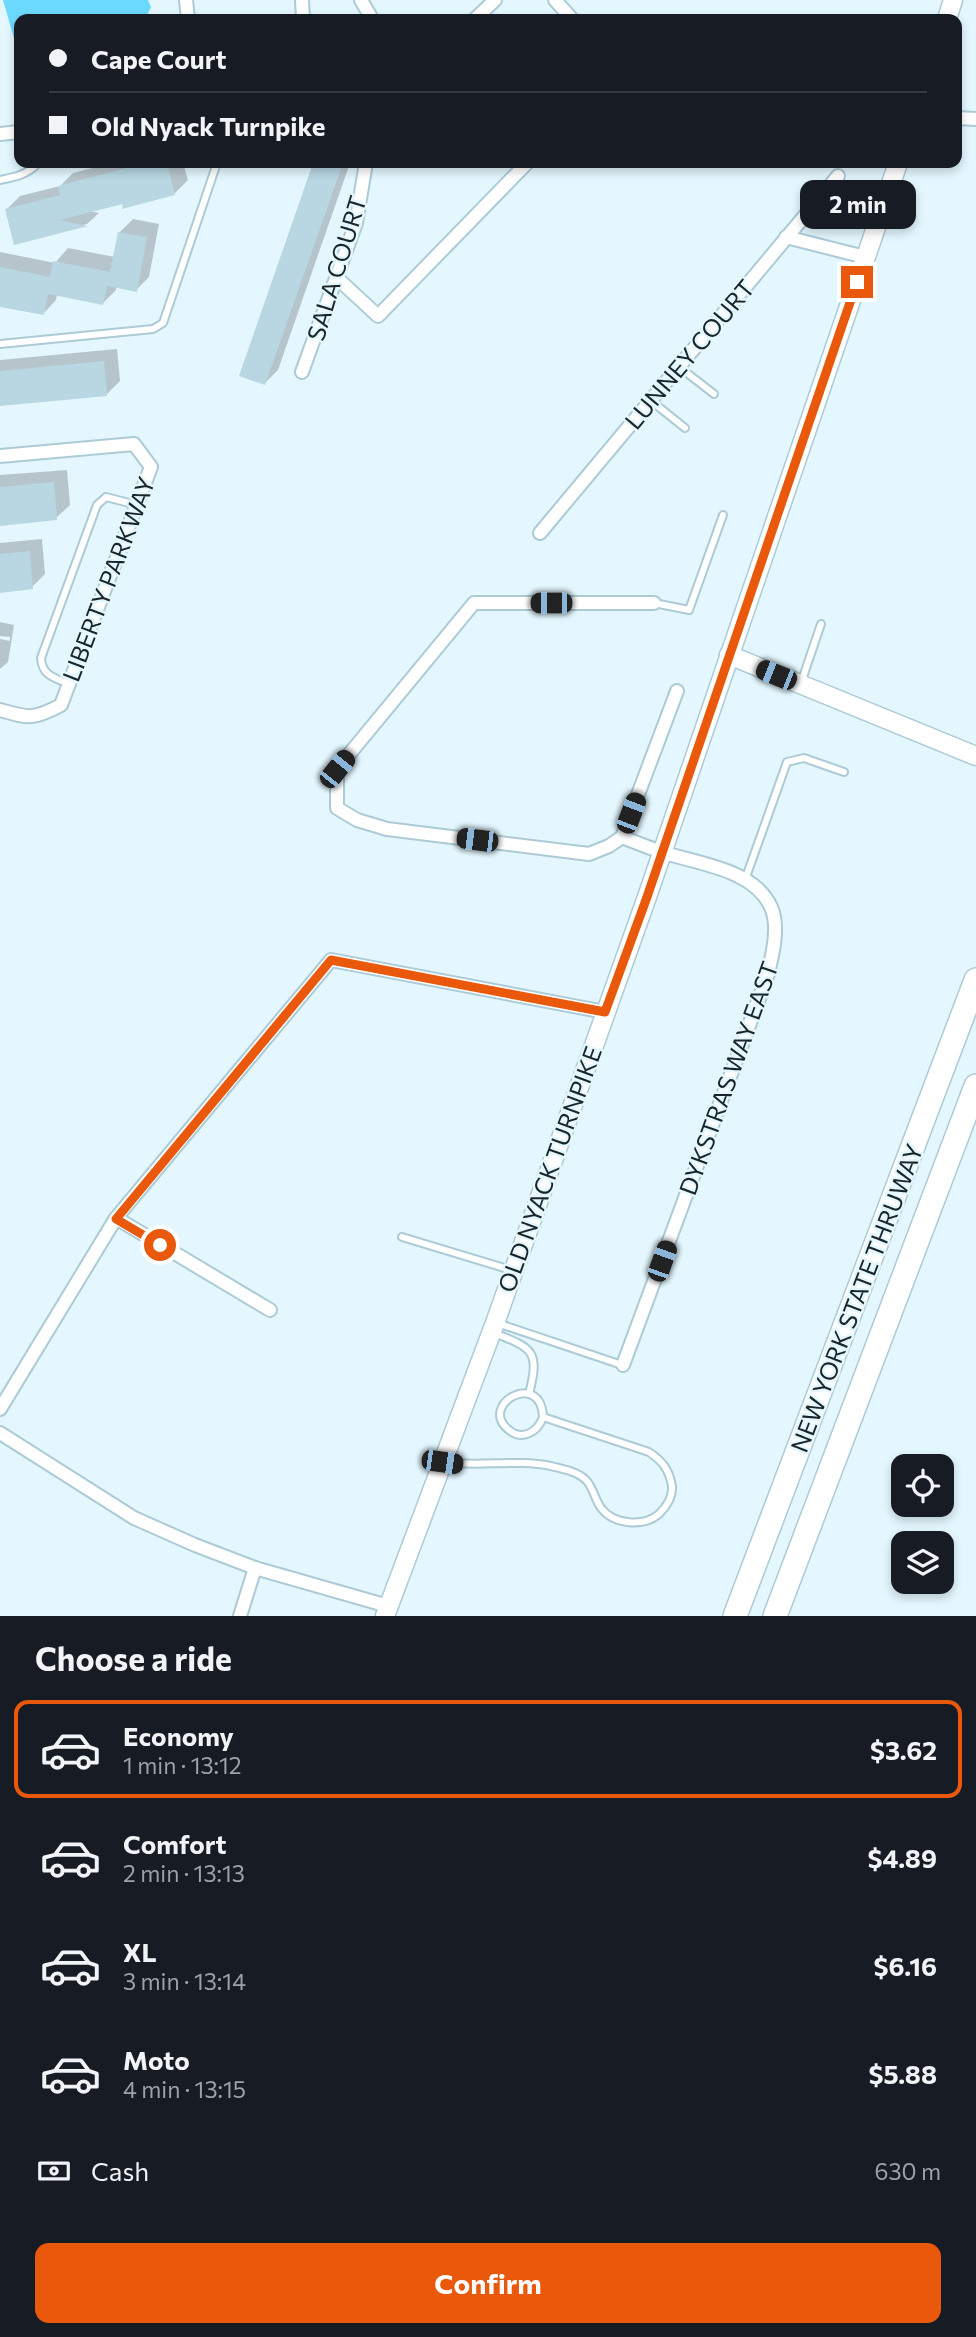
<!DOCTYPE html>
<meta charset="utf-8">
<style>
body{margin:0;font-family:Commissioner,sans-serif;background:#20242c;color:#f1f3f6;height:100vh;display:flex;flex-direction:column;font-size:26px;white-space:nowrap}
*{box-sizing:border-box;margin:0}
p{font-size:23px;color:#9ea1a6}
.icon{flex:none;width:38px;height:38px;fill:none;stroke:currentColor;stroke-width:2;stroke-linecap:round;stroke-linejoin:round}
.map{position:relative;height:1616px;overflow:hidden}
.details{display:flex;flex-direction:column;background:#171b24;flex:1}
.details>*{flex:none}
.top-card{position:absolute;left:14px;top:14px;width:948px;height:154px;border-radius:14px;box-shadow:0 4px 10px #0003;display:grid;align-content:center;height:154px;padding:0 35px;background:#171b24}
.tools{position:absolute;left:891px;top:1454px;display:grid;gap:14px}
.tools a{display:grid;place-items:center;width:63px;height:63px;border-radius:14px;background:#171b24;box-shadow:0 4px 10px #0003;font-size:35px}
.end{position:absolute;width:32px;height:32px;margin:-16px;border:9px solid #ea580c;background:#fff;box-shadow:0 0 0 4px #fff}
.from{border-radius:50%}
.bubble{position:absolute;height:49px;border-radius:14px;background:#171b24;box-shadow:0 4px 10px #0003;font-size:23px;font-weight:700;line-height:49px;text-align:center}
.car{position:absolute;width:21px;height:42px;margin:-21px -10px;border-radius:9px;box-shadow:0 0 5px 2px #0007;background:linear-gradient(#222 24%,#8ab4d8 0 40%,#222 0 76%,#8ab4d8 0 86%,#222 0)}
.top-card b{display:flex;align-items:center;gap:24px;height:66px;font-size:26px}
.top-card b+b{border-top:2px solid #363941}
.top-card i{width:18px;height:18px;background:#f1f3f6}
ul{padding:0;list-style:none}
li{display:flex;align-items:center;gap:21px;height:98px;margin:0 14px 10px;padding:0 21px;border:4px solid transparent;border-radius:14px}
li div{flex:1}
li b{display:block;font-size:26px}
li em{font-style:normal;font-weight:700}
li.active{border-color:#ea580c}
li>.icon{width:63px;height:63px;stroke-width:1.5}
h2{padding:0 35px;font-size:32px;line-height:84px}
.pay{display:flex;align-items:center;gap:18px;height:77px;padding:0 35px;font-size:26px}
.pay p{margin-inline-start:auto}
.button{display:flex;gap:14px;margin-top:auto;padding:14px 35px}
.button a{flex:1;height:80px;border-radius:14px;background:#ea580c;color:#fff;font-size:28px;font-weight:700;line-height:80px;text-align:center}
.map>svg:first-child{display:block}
</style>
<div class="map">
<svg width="976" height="1616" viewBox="0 0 976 1616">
<rect width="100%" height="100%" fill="#e4f7fe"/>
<polygon fill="#6cdafe" points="3,0 148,0 151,7 145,19 19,19 19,56"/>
<g fill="#0003">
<polygon points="112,163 183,163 188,180 175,193 126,202 89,211 99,213 87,224 16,243 7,209 20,196 60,186 73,173"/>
<polygon points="315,163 350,163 278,370 265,383 242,375"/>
<polygon points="133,219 159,224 149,277 136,290 116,286 116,290 103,303 57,294 56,300 43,314 0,305 0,252 55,263 68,248 115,257 120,232"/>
<polygon points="117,349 120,381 107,394 0,404 0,360"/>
<polygon points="67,470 70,505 56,518 0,524 0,475"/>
<polygon points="42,539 45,574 32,587 0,591 0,543"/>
<polygon points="0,622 14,625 8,662 0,669 0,639 10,641 10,637 0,636"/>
</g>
<g fill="#b8d7e2">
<polygon points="146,163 167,163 175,195 122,209 123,204 59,220 88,226 14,245 5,209 60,195 58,186"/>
<polygon points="313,163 343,163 265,385 239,376"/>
<polygon points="118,232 147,237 137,292 107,286 103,305 48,294 44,315 0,307 0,267 50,277 53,261 110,272"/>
<polygon points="104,361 107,396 0,406 0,371"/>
<polygon points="54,482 57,520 0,526 0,487"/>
<polygon points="30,551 33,589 0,593 0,554"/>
</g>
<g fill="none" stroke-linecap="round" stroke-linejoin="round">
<g stroke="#accbd6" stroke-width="10">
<g id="lane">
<path d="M0,180C15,177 27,175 38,163"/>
<polyline points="0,344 153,329 163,323 217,163"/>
<polyline points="678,366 714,394"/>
<polyline points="650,400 685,428"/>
<polyline points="654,603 689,610 723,515"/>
<polyline points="801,683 821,624"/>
<path d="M69,684C55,678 42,676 41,658L97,505L106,497L137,505"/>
<polyline points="745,880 787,762 804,758 844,772"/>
<polyline points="402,1237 511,1270"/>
<polyline points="497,1323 622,1365"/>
<path d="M494,1333C533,1348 540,1351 529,1394"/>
<path d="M444,1462C479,1467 516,1459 551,1466C562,1469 577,1471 586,1480C593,1487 595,1500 601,1508C614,1525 644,1527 659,1514C667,1506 673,1497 672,1486C669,1469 662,1461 649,1452L543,1417C538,1432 522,1441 509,1430C477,1405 541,1369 543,1417"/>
</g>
</g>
<g stroke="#accbd6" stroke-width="16">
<g id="street">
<polyline points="186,0 188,19"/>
<polyline points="302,0 303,19"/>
<polyline points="361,0 372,19"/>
<polyline points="555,0 572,19"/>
<polyline points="475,19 495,0"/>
<polyline points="957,118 976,119"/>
<polyline points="0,134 19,132"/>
<polyline points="786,237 865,257"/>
<polyline points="337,278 378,316 527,163"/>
<polyline points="302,372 356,223 366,163"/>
<path d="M0,456L134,444L151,467L61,705C33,720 29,718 0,710"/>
<polyline points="540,533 838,176"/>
<polyline points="654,603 474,603 337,769 337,808 357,820 387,829 589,854 609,846 622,837 677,691"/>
<path d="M622,837C635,842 649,848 662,852C698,864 754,869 771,907C780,927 772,957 767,977L623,1365"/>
<polyline points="116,1218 270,1310"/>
<polyline points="0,1409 116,1218 331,960 605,1012"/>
<polyline points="0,1433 134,1518 195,1545 255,1568 388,1606"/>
<polyline points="240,1616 255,1568"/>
</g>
</g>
<g stroke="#accbd6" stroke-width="21">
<g id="secondary">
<polyline points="947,19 953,0"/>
<polyline points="729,655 976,756"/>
<polyline points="385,1616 495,1323 647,897 898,163"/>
</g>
</g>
<g stroke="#accbd6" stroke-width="26">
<g id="highway">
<polyline points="735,1616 976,980"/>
<polyline points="775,1616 976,1086"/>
</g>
</g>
<use href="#lane" stroke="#fff" stroke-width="6"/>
<use href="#street" stroke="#fff" stroke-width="12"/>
<use href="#secondary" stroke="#fff" stroke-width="18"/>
<use href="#highway" stroke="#fff" stroke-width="23"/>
</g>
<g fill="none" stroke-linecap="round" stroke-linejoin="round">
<polyline stroke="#ea580c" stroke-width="9" points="160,1245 116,1219 331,960 605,1012 647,897 857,282"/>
</g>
<g text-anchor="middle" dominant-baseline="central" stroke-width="5" stroke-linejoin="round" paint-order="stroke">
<g font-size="24" fill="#192529" stroke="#e4f7fe">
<text transform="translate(336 268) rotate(-73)">SALA COURT</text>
<text transform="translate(689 354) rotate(-50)">LUNNEY COURT</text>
<text transform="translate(108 579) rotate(-69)">LIBERTY PARKWAY</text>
<text transform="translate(728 1078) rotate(-70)">DYKSTRAS WAY EAST</text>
<text transform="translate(549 1169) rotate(-70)">OLD NYACK TURNPIKE</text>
<text transform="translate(856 1298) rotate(-69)">NEW YORK STATE THRUWAY</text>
</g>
</g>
</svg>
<div class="tools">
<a><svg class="icon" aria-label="locate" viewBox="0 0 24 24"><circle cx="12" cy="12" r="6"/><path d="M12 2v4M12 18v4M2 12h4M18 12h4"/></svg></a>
<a><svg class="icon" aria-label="layers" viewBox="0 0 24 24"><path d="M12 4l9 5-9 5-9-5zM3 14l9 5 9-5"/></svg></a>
</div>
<i class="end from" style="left:160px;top:1245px"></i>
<i class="end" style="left:857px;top:282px"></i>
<div class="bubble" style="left:800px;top:180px;width:116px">2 min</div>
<i class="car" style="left:551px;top:603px;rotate:270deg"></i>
<i class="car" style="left:776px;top:675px;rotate:292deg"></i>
<i class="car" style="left:337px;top:769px;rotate:39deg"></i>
<i class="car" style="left:631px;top:813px;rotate:21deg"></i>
<i class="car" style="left:477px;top:840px;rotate:277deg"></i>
<i class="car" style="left:662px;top:1261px;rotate:20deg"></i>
<i class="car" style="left:442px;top:1462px;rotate:98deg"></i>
<div class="top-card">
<b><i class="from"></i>Cape Court</b>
<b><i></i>Old Nyack Turnpike</b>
</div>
</div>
<section class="details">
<h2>Choose a ride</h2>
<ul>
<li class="active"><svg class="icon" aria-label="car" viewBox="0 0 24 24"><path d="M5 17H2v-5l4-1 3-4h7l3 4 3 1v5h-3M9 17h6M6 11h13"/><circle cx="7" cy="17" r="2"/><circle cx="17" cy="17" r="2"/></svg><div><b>Economy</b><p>1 min · 13:12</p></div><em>$3.62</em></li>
<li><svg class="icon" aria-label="car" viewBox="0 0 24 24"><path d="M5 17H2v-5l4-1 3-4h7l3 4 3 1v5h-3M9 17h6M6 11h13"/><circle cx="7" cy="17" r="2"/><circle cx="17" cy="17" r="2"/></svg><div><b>Comfort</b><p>2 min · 13:13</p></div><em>$4.89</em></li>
<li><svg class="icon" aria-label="car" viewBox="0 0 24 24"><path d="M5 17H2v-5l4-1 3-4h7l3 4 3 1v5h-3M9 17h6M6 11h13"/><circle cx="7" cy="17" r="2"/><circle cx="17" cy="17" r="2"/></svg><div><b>XL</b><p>3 min · 13:14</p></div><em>$6.16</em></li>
<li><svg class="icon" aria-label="car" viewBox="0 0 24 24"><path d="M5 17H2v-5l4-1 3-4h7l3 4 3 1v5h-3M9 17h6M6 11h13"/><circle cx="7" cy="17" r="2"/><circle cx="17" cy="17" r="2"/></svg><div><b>Moto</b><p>4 min · 13:15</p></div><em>$5.88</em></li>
</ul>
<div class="pay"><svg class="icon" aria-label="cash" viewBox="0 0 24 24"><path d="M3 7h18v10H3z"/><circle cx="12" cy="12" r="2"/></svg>Cash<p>630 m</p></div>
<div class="button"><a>Confirm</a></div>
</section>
